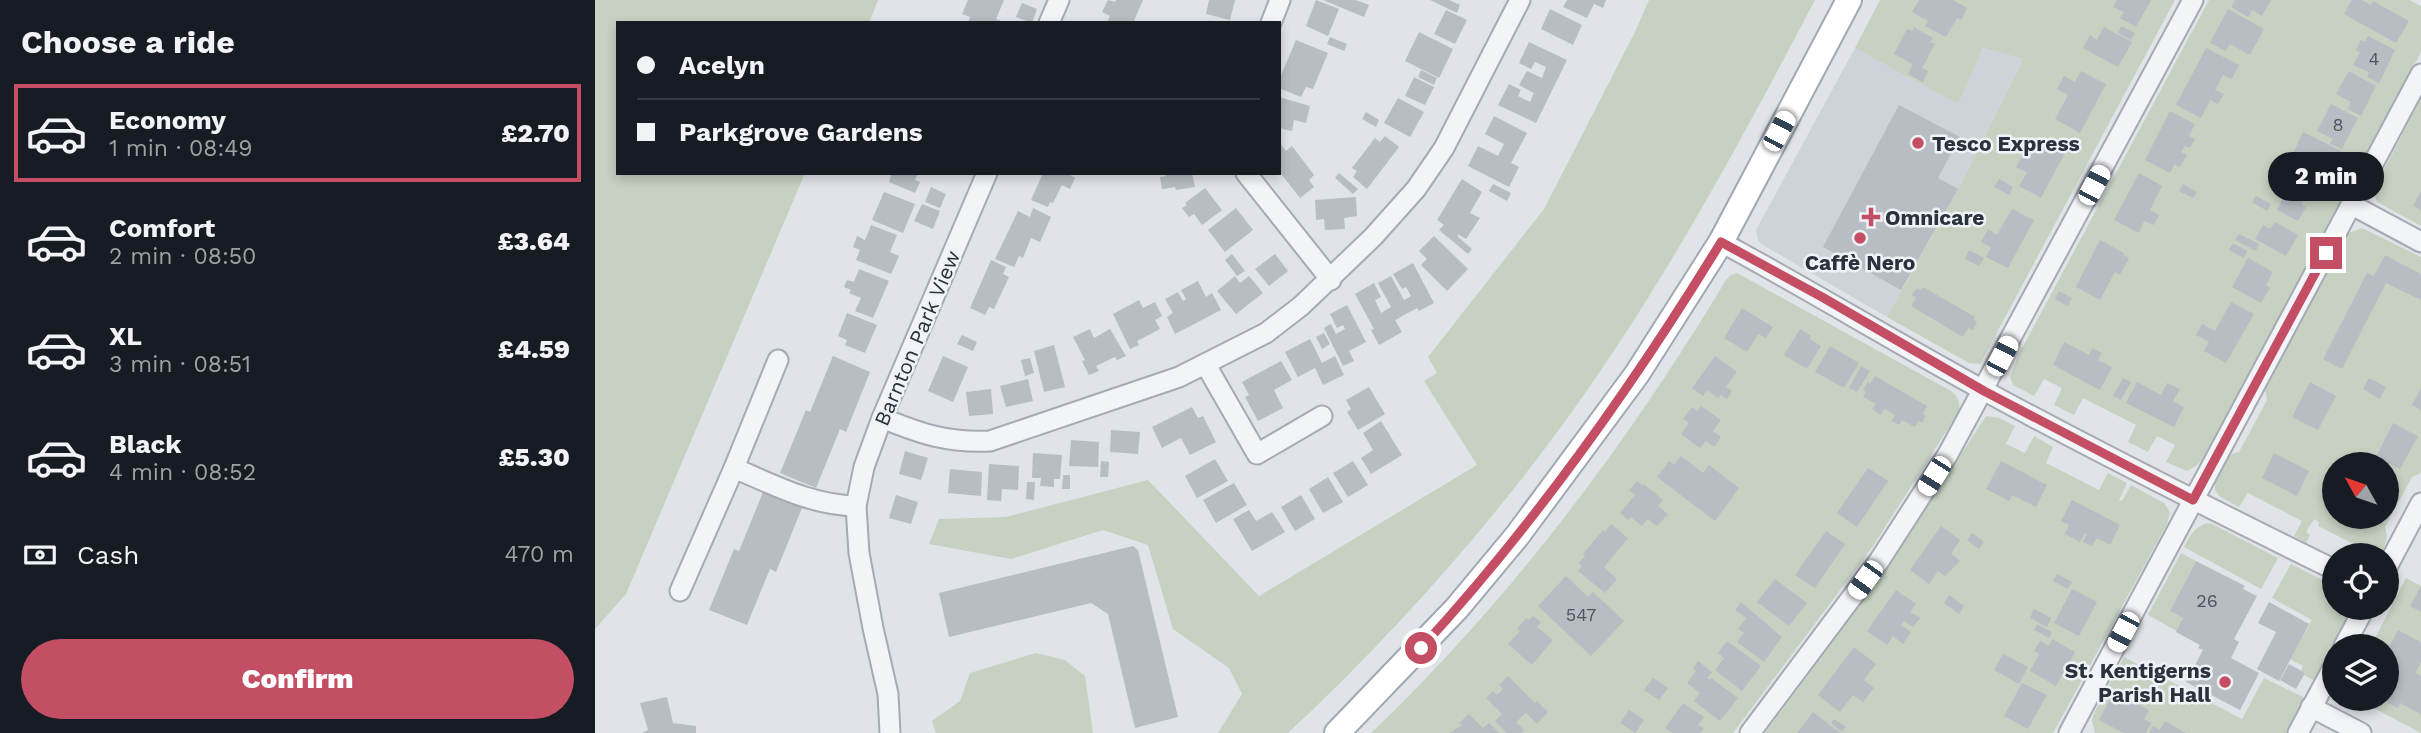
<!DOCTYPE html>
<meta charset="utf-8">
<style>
body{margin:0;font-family:"Work Sans",sans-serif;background:#20242c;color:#f1f3f6;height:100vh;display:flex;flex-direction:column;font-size:26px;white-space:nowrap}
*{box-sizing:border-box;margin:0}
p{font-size:23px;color:#9ea1a6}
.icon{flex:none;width:38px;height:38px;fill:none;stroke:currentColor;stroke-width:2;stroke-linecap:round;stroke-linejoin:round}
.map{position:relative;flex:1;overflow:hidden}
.panel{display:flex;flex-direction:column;background:#171b24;width:595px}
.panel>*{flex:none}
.guide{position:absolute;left:21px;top:21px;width:665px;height:154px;border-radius:0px;box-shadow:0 4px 10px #0003;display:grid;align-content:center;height:154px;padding:0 21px;background:#171b24}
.needle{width:46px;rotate:310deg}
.tools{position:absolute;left:1727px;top:452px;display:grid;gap:14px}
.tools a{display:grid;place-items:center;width:77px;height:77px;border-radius:50%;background:#171b24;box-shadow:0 4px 10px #0003;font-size:35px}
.end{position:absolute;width:32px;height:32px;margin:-16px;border:9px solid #c44e64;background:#fff;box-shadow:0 0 0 4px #fff}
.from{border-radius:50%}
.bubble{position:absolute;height:49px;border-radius:24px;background:#171b24;box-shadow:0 4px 10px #0003;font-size:23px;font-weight:800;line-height:49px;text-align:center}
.car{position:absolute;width:21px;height:42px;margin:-21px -10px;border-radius:9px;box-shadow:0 0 5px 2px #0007;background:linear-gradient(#fff 24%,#345 0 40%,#fff 0 76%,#345 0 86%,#fff 0)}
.guide b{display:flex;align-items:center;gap:24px;height:66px;font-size:26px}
.guide b+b{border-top:2px solid #363941}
.guide i{width:18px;height:18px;background:#f1f3f6}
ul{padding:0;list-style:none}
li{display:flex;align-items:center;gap:21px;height:98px;margin:0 14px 10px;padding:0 7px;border:4px solid transparent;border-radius:0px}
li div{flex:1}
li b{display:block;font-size:26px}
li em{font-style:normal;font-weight:800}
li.on{border-color:#c44e64}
li>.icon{width:63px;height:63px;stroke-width:1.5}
h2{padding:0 21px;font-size:32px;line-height:84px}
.pay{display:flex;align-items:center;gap:18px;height:77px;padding:0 21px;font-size:26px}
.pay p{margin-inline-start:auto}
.action{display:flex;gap:14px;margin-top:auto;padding:14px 21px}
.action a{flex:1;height:80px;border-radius:42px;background:#c44e64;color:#fff;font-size:28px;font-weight:800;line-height:80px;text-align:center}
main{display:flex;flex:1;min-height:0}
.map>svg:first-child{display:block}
</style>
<main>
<section class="panel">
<h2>Choose a ride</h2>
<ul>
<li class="on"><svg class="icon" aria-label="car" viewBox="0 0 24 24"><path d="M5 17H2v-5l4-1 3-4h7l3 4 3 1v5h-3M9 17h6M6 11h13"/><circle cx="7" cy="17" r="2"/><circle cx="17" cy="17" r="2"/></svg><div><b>Economy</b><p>1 min · 08:49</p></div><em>£2.70</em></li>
<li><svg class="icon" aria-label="car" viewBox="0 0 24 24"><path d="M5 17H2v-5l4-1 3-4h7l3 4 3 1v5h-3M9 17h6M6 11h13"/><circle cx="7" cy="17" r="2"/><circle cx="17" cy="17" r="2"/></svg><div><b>Comfort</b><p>2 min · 08:50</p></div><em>£3.64</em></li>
<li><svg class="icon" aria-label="car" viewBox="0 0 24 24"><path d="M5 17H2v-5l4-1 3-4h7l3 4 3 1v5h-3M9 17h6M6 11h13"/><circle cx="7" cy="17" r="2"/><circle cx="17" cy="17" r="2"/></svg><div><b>XL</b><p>3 min · 08:51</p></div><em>£4.59</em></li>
<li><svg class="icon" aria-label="car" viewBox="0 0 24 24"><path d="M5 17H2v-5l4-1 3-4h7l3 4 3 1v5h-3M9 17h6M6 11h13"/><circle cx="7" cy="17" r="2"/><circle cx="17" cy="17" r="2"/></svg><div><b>Black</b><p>4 min · 08:52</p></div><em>£5.30</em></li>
</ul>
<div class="pay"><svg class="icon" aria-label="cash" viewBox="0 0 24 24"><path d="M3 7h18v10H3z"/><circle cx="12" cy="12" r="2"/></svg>Cash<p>470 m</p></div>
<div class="action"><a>Confirm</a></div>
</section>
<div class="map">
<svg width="1826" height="733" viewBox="0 0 1826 733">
<rect width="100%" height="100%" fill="#e0e3e8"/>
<polygon fill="#ced3da" points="1260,48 1363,103 1388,48 1428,59 1363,189 1292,317 1168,245 1163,241 1162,235 1161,230"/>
<g fill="#c6d1c2" fill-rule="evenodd">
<polygon points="0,0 283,0 274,23 23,23 23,173 210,173 31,594 0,629"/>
<path d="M1054,0H1220C1160,114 1099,228 1028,337C936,479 818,617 693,733H623L647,694L634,668L578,629L553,545L508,530L416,559L334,544L344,519L411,517L553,480L664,596L882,465L829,381L842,373L833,357L949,209L1040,32Z"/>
<polygon points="1285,0 1580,0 1385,364 1374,363 1292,317 1363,189 1428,59 1388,48 1363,104 1260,48"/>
<polygon points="1614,0 1814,0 1826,6 1826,52 1608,459 1601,466 1592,471 1571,462 1580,445 1562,436 1553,452 1533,442 1541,425 1488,398 1479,415 1459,405 1467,388 1449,379 1439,396 1418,385 1415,377 1424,354"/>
<polygon points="1826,98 1826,226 1782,202 1778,191"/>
<path d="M1767,228L1826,257V473L1817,477L1790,527L1792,536L1787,555H1770L1772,551L1723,526L1724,522L1719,519L1711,532L1715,535L1711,543L1699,536L1707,521L1653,493L1644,507L1625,497L1620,490V481L1635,455L1644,452L1672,400L1670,388L1750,240L1754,233ZM1740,464H1792V516H1740Z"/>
<path d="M1142,273L1356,391C1364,398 1366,403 1363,413L1278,546L1138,733H776C915,600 1032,445 1131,280L1136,275Z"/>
<polygon points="1391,416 1404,418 1420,426 1411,444 1430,453 1439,436 1458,447 1451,463 1504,490 1513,473 1532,483 1524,500 1527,501 1536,485 1569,503 1575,512 1572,524 1458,733 1170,733 1292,568"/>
<path d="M1612,523L1617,524L1683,558L1666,589L1589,547C1595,536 1599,527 1612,523Z"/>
<polygon points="1586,553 1601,561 1575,611 1588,618 1582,631 1553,615"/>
<polygon points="1696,564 1739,586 1740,607 1757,607 1720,681 1709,675 1710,673 1706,671 1708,666 1695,659 1717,620 1677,598"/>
<polygon points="1811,578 1826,586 1826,733 1760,698 1792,698 1792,646 1776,646"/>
<polygon points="441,653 470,660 490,676 498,733 341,733 337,721 365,701 375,673"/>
<polygon points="1529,657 1647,719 1669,678 1710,698 1691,733 1500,733 1497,720 1500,711"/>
</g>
<g fill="#b8bdc4">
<polygon points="373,0 409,0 401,19 411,23 373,23 375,17 367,14"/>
<polygon points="513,0 520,2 521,0 548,0 538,23 512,23 515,16 507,12"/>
<polygon points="614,0 640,0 635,20 611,14"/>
<polygon points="721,0 744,9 733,36 711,26"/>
<polygon points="728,0 761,0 774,5 769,17"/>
<polygon points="835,0 854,0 865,5 862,13"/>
<polygon points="972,0 1011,0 1008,8 999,4 992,18 968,7"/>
<polygon points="1324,0 1358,0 1372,8 1366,20 1362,18 1351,37 1330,26 1333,21 1317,12"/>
<polygon points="1522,0 1556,0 1541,27 1525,18 1529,12 1518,7"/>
<polygon points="1640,0 1676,0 1667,16 1657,10 1653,17 1636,7"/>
<polygon points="1757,0 1767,0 1776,5 1778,1 1814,21 1801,43 1749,14"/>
<polygon points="427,3 442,9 437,23 421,17"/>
<polygon points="955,9 987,25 978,45 946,29"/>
<polygon points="1633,9 1669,29 1655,55 1635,44 1631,51 1615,43"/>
<polygon points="851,10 872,20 860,44 839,34"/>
<polygon points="1526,26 1540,33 1536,40 1523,33"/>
<polygon points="1319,27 1338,38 1335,42 1340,44 1327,68 1333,71 1328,82 1313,74 1318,64 1299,54 1312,29 1317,31"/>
<polygon points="1509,27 1537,42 1523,67 1488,48 1495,35 1502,40"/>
<polygon points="824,32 858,49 844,78 810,61"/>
<polygon points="1773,36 1800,50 1784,83 1772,77 1774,72 1758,65 1765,52 1761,50 1766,40 1770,42"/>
<polygon points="735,37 752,44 749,51 732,44"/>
<polygon points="701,40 733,53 718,89 711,87 706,97 684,88 684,80"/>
<polygon points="934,42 972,60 941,123 903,105 914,84 926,90 923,96 935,102 938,95 939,93 924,85 932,71 947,78 951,67 940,62 936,69 924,63"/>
<polygon points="1611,48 1644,65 1637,79 1628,75 1620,90 1629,94 1623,104 1615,100 1606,118 1581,105"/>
<polygon points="826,70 842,78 839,85 823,77"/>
<polygon points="1486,71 1511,84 1485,133 1460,119 1473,95 1462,89 1469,76 1480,82"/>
<polygon points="1754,71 1781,86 1766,116 1753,109 1756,102 1741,94"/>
<polygon points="819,77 839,87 830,105 810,96"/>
<polygon points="684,97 715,106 711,123 699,120 697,131 684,128"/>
<polygon points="803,98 829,112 815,137 789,123"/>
<polygon points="1736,104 1763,118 1747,149 1735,144 1738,139 1722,131"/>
<polygon points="1304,105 1365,137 1343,178 1363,189 1306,290 1228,247"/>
<polygon points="1575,111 1600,124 1594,136 1600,139 1595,148 1590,146 1586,152 1592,155 1585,167 1580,164 1575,173 1550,160"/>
<polygon points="771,112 784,120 781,127 767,119"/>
<polygon points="899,116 932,133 916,163 924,167 914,187 873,166 883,146 903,156 909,144 890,134"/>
<polygon points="1708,132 1746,151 1729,184 1716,178 1719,172 1695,160"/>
<polygon points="790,136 804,147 772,189 758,177 762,171 757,168 780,138 785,142"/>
<polygon points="1450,140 1471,151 1446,198 1424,186 1432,172 1421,167 1432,147 1442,153"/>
<polygon points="684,142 691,151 697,146 719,175 714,180 719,187 705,198 684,171"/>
<polygon points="297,173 323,173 320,180 325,182 320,193 294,182"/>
<polygon points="448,173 472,173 480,178 475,189 467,185 458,203 455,202 453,207 436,200"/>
<polygon points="571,173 597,173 600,187 581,190 580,187 567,189 565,177 571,176"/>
<polygon points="744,173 763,189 758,194 740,178"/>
<polygon points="1544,173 1567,186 1555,210 1564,215 1559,225 1549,221 1544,233 1519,220"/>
<polygon points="1702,174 1718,183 1707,204 1711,207 1703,221 1682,210 1688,198 1679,193 1685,181 1695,187"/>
<polygon points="867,179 887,192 875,213 885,218 871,239 863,234 863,237 877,249 873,254 844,230 849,225 842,220"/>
<polygon points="1404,179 1418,187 1414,195 1399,187"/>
<polygon points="898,184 916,193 912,201 894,191"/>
<polygon points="1588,184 1602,192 1598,198 1584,191"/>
<polygon points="336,187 351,194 345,208 330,202"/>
<polygon points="610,188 627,210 607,225 599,214 594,217 587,208 592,205 590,203"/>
<polygon points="1826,191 1826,210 1818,206"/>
<polygon points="289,192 320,204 308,233 277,220"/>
<polygon points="1661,196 1676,204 1672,211 1657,202"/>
<polygon points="761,197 762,216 749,218 750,229 730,230 729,219 721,220 720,200"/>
<polygon points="327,204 345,211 338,229 319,221"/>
<polygon points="438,208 456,217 445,242 436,238 428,258 424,256 419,267 400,259 423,211 435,217"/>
<polygon points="641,208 658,230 630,252 613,230"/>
<polygon points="1417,209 1439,220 1413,268 1391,257 1396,247 1386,242 1393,229 1402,235"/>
<polygon points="1680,222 1703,235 1691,256 1660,239 1668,225 1675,229"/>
<polygon points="276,225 302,235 295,252 304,256 296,274 261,260 265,250 258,247 262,236 270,240"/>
<polygon points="1644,234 1664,244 1661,251 1640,240"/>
<polygon points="839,236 873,269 852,291 826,265 832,259 824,251"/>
<polygon points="1505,240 1529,253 1528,255 1534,258 1525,275 1520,272 1505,300 1481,287"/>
<polygon points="1638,243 1652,251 1649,258 1634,250"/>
<polygon points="1374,250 1389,258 1384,266 1370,259"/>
<polygon points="637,254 650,271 642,276 630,260"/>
<polygon points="680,254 693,271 674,286 660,269"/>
<polygon points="1790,255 1826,274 1826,300 1791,283 1747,369 1728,359 1772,273 1779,276"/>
<polygon points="1653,258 1678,272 1671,285 1675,288 1666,303 1637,287"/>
<polygon points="396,260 411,267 408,274 414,277 399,309 394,307 390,315 375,308"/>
<polygon points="818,263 839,303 824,311 822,308 800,320 807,332 784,345 776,330 779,329 760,294 779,283 786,297 780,300 786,313 796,307 783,283 796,276 809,300 816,296 811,287 807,289 798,274"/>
<polygon points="264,269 294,281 278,318 260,311 266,298 254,293 256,290 249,287 252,280 259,282"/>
<polygon points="640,276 645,283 654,276 668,293 641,314 622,291"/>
<polygon points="603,281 611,297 617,293 626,310 580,334 572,317 578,313 570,299 583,292 588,301 591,299 586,290"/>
<polygon points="1328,287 1380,317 1378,319 1382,322 1378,330 1373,328 1368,337 1316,306 1321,298 1317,295 1322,288 1326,290"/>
<polygon points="1464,291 1477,298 1473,306 1460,299"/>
<polygon points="544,300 548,308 560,302 567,316 560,320 565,329 542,341 544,345 535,349 518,314"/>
<polygon points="1636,302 1659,314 1631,363 1609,351 1614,342 1601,335 1607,324 1620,331"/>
<polygon points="752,305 771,342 754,351 759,361 748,366 729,328 736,324 741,334 750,329 748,325 742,328 735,314"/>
<polygon points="1147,308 1178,327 1171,338 1163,334 1152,352 1129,338"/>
<polygon points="252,313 282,325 270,353 250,345 252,340 243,336"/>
<polygon points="495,329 499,338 515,329 531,356 522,360 520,357 501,366 504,371 494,375 487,361 490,360 478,337"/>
<polygon points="1205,329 1216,336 1215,339 1226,346 1212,369 1189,355"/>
<polygon points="729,333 735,344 727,349 721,337"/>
<polygon points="367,335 382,342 378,351 362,344"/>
<polygon points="715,339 727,363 740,356 749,375 728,385 720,368 703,377 690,352"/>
<polygon points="1469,342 1494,355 1497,348 1507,353 1503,360 1517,367 1505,390 1458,365"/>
<polygon points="459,345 470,387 449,392 439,351"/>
<polygon points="1235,346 1264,363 1249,388 1220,372"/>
<polygon points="238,356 275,372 251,432 245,429 221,488 185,473 211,410 215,412"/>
<polygon points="348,356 373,367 358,402 333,391"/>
<polygon points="1120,356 1142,372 1131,387 1137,391 1132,399 1126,395 1123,398 1112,390 1108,396 1097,388"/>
<polygon points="435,358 439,373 430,376 426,360"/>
<polygon points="686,361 697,380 679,390 688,408 663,421 650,397 654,395 647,382"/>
<polygon points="1266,366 1275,371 1262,392 1254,388"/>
<polygon points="1280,376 1332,406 1328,414 1331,416 1327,423 1323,421 1320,427 1307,420 1304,425 1296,421 1300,415 1294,411 1289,409 1286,415 1277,409 1281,404 1268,397 1271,392 1268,390 1273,382 1275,384"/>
<polygon points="1528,378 1536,382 1526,400 1518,396"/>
<polygon points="1774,378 1791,387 1785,399 1768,389"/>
<polygon points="433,379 438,401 411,407 405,386"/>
<polygon points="1542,382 1566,395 1572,383 1585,389 1578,401 1589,407 1579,427 1531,403"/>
<polygon points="1715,382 1741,396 1723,430 1697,417"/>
<polygon points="774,387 790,414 763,430 752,412 756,409 751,400"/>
<polygon points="1826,388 1826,410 1817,405"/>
<polygon points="396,389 398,414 374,416 371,392"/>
<polygon points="1106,406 1126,420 1118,431 1126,437 1119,447 1111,441 1105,448 1086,434 1094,423 1088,419 1097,407 1103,411"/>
<polygon points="597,407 603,418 608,416 621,442 595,455 586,438 567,448 557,427"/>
<polygon points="786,421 807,455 776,474 766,458 778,450 768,433"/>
<polygon points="1798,423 1823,436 1805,469 1781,457"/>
<polygon points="516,430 545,432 543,454 515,452"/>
<polygon points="476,440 504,442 503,467 474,466"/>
<polygon points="310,451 333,458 326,480 304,474"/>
<polygon points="438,453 467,455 465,479 459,479 459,487 445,486 446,478 437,478"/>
<polygon points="1679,453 1714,471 1702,496 1667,478"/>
<polygon points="1086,456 1108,473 1114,465 1144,488 1120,521 1062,477 1074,461 1079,465"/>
<polygon points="620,459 633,481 602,498 590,476"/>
<polygon points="506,461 514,462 513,477 505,477"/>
<polygon points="758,461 773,485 753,497 738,473"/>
<polygon points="1406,461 1452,485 1441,507 1417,495 1414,501 1391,489"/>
<polygon points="394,464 424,466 423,490 407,489 406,501 392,500"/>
<polygon points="1273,468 1293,481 1262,527 1242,513"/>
<polygon points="355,469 387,472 386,496 353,493"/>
<polygon points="468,475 475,475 475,489 467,489"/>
<polygon points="733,477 748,502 728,513 714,489"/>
<polygon points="1042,481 1048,486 1049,484 1068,500 1063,506 1073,514 1062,526 1053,519 1047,526 1036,517 1033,520 1025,513 1040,495 1034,490"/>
<polygon points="432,482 440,482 439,500 431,499"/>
<polygon points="639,483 652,505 621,523 608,500"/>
<polygon points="168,492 207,508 181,572 175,569 152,625 114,610 139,549 144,551"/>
<polygon points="301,495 323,502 316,524 294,518"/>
<polygon points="706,495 720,519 700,531 686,507"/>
<polygon points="1740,495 1740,513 1732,510"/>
<polygon points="1477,500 1525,525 1515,545 1502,538 1497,546 1488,542 1492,534 1490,533 1485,542 1470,534 1474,525 1466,521"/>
<polygon points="654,510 661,521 677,512 690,532 657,551 638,519"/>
<polygon points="1745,516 1773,516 1767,527"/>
<polygon points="1016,524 1033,538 1009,567 1022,579 1010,593 983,571 987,566 984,563 990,556 988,554 1008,530 1010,532"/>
<polygon points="1346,526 1365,540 1356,554 1365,561 1350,576 1343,571 1334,584 1315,570"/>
<polygon points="1231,531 1250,544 1220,588 1200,575"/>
<polygon points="1377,533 1389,542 1384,549 1372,540"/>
<polygon points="538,546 543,550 583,717 540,728 513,614 496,603 354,637 344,593"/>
<polygon points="1601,561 1650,586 1648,589 1662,596 1639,639 1644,642 1636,658 1664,673 1645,710 1591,682 1608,650 1603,648 1605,645 1581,632 1588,618 1575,611"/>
<polygon points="1462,574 1477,582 1473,589 1458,581"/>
<polygon points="971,576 993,597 998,592 1029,621 996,656 943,606"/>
<polygon points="1180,579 1212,603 1194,626 1162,602"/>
<polygon points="1826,586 1826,612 1815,606"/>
<polygon points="1477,589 1502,602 1484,636 1459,623"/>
<polygon points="1301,590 1321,604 1315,612 1325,618 1318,627 1309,621 1306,625 1316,632 1308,644 1298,636 1292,645 1272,631"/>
<polygon points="1354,595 1369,606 1364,614 1349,603"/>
<polygon points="1146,602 1187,637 1169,662 1142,642 1149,633 1143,629 1151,618 1140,610"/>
<polygon points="1674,602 1714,624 1684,681 1662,669 1681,632 1663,623"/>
<polygon points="1439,609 1456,618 1452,627 1435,618"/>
<polygon points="938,616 946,622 942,627 958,640 937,665 913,644 925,631 922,629 931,618 934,620"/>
<polygon points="1442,624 1457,632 1454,638 1439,630"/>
<polygon points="1803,630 1826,642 1826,662 1820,673 1826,676 1826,714 1805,703 1803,708 1784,698 1792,698 1792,651"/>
<polygon points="1457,639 1480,652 1461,686 1435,671 1444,654 1439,651 1445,641 1454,646"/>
<polygon points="1132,641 1166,666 1147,691 1120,670 1129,658 1123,653"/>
<polygon points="1259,647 1281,664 1269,680 1279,688 1268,702 1258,695 1245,712 1223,695"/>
<polygon points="1408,654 1433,667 1424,684 1399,670"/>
<polygon points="1103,661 1117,672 1112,678 1115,680 1116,678 1143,698 1125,721 1099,701 1105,693 1092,683 1101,671 1098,669"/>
<polygon points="1694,664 1710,673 1701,689 1685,680"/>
<polygon points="1543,667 1558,675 1554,682 1539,674"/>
<polygon points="913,676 940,703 942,701 953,712 942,724 931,713 921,722 929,730 927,733 912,733 900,721 907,714 891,698 898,691 902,695 908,689 904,685"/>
<polygon points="1058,678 1073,688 1064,700 1049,690"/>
<polygon points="1427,683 1452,695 1433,729 1409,716"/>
<polygon points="1519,692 1554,710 1549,719 1556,723 1551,733 1529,733 1504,720"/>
<polygon points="72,697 78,723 101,726 101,733 47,733 53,730 45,703"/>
<polygon points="1088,703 1109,717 1103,725 1109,728 1105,733 1078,733 1070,728"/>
<polygon points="1034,710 1049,720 1040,733 1025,723"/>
<polygon points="1218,712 1240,729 1246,733 1202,733"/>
<polygon points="874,714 888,728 894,723 904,733 854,733 867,725 864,723"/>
<polygon points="1239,719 1251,727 1247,732 1236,723"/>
<polygon points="1570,721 1587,731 1591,733 1554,733 1558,726 1565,730"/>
</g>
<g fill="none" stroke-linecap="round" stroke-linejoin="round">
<g stroke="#a6aab2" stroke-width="23">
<g id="minor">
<polyline points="454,23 464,0"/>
<polyline points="676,23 685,0"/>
<polyline points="651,173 736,280"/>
<polyline points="1757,205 1826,242"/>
<path d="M1126,242C1215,290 1301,343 1390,391C1505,454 1622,512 1740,570"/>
<polyline points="611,365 662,454 727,416"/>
<path d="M287,418C326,434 353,443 395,441L584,377L671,333L706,306L778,237L821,189L849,148L925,0"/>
<path d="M139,468C179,485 216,505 261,506"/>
<polyline points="1792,567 1826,503"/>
<polyline points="85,591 139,468 183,360"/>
<polyline points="1749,646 1770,607"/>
<polyline points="1716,707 1766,733"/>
<polyline points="295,733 293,694 278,628 264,553 261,506 269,467 287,418 392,173"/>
<polyline points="1155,733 1284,561 1353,454 1598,0"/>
<polyline points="1474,733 1826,74"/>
<polyline points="1703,733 1740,664"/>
</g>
</g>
<g stroke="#a0a8b3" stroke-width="28">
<polyline id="major" points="742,733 862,608 922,536 1042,374 1126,242 1254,0"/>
</g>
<use href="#minor" stroke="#f2f4f7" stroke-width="19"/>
<use href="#major" stroke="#fff" stroke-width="24"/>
</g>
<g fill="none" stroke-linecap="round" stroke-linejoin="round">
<path stroke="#c44e64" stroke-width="9" d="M826,648C940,524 1038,386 1126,242L1227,297L1389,391L1598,500L1731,253"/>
</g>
<g fill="#c44e64" stroke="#eff2f6" stroke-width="2.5">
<circle cx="1323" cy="143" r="7"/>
<path d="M1272.5 206.5h7v7h7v7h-7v7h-7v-7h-7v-7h7z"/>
<circle cx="1265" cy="238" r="7"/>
<circle cx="1630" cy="682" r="7"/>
</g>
<g text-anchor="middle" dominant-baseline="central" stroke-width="5" stroke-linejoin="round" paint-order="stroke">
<g font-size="18" fill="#4e5560">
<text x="1779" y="58">4</text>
<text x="1743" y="124">8</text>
<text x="1612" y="600">26</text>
<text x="986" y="614">547</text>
</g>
<g font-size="21" font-weight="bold" fill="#2a323e" stroke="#eff2f6" text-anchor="start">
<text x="1337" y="143">Tesco Express</text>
<text x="1290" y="217">Omnicare</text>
<text x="1265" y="262" text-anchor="middle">Caffè Nero</text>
<text x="1616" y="670" text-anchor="end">St. Kentigerns<tspan x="1616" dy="24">Parish Hall</tspan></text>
</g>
<g font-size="21" fill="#2a323e" stroke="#eff2f6">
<text transform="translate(322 338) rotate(-67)">Barnton Park View</text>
</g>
</g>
</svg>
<div class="tools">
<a><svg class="needle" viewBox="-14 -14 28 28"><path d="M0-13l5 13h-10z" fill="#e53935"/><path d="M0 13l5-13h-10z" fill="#9ea1a6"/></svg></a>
<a><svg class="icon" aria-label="locate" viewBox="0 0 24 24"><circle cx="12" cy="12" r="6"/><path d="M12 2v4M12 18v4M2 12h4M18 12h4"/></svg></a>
<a><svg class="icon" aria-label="layers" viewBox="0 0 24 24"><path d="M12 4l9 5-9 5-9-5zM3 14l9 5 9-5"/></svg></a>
</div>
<i class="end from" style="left:826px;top:648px"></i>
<i class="end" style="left:1731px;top:253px"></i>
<div class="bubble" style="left:1673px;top:152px;width:116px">2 min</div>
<i class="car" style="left:1184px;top:131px;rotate:28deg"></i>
<i class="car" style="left:1499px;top:185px;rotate:28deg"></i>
<i class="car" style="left:1407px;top:356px;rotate:28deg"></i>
<i class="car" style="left:1339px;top:476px;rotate:212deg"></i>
<i class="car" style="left:1270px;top:580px;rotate:216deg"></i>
<i class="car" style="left:1528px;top:632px;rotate:208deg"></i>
<div class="guide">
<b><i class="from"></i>Acelyn</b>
<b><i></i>Parkgrove Gardens</b>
</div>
</div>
</main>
